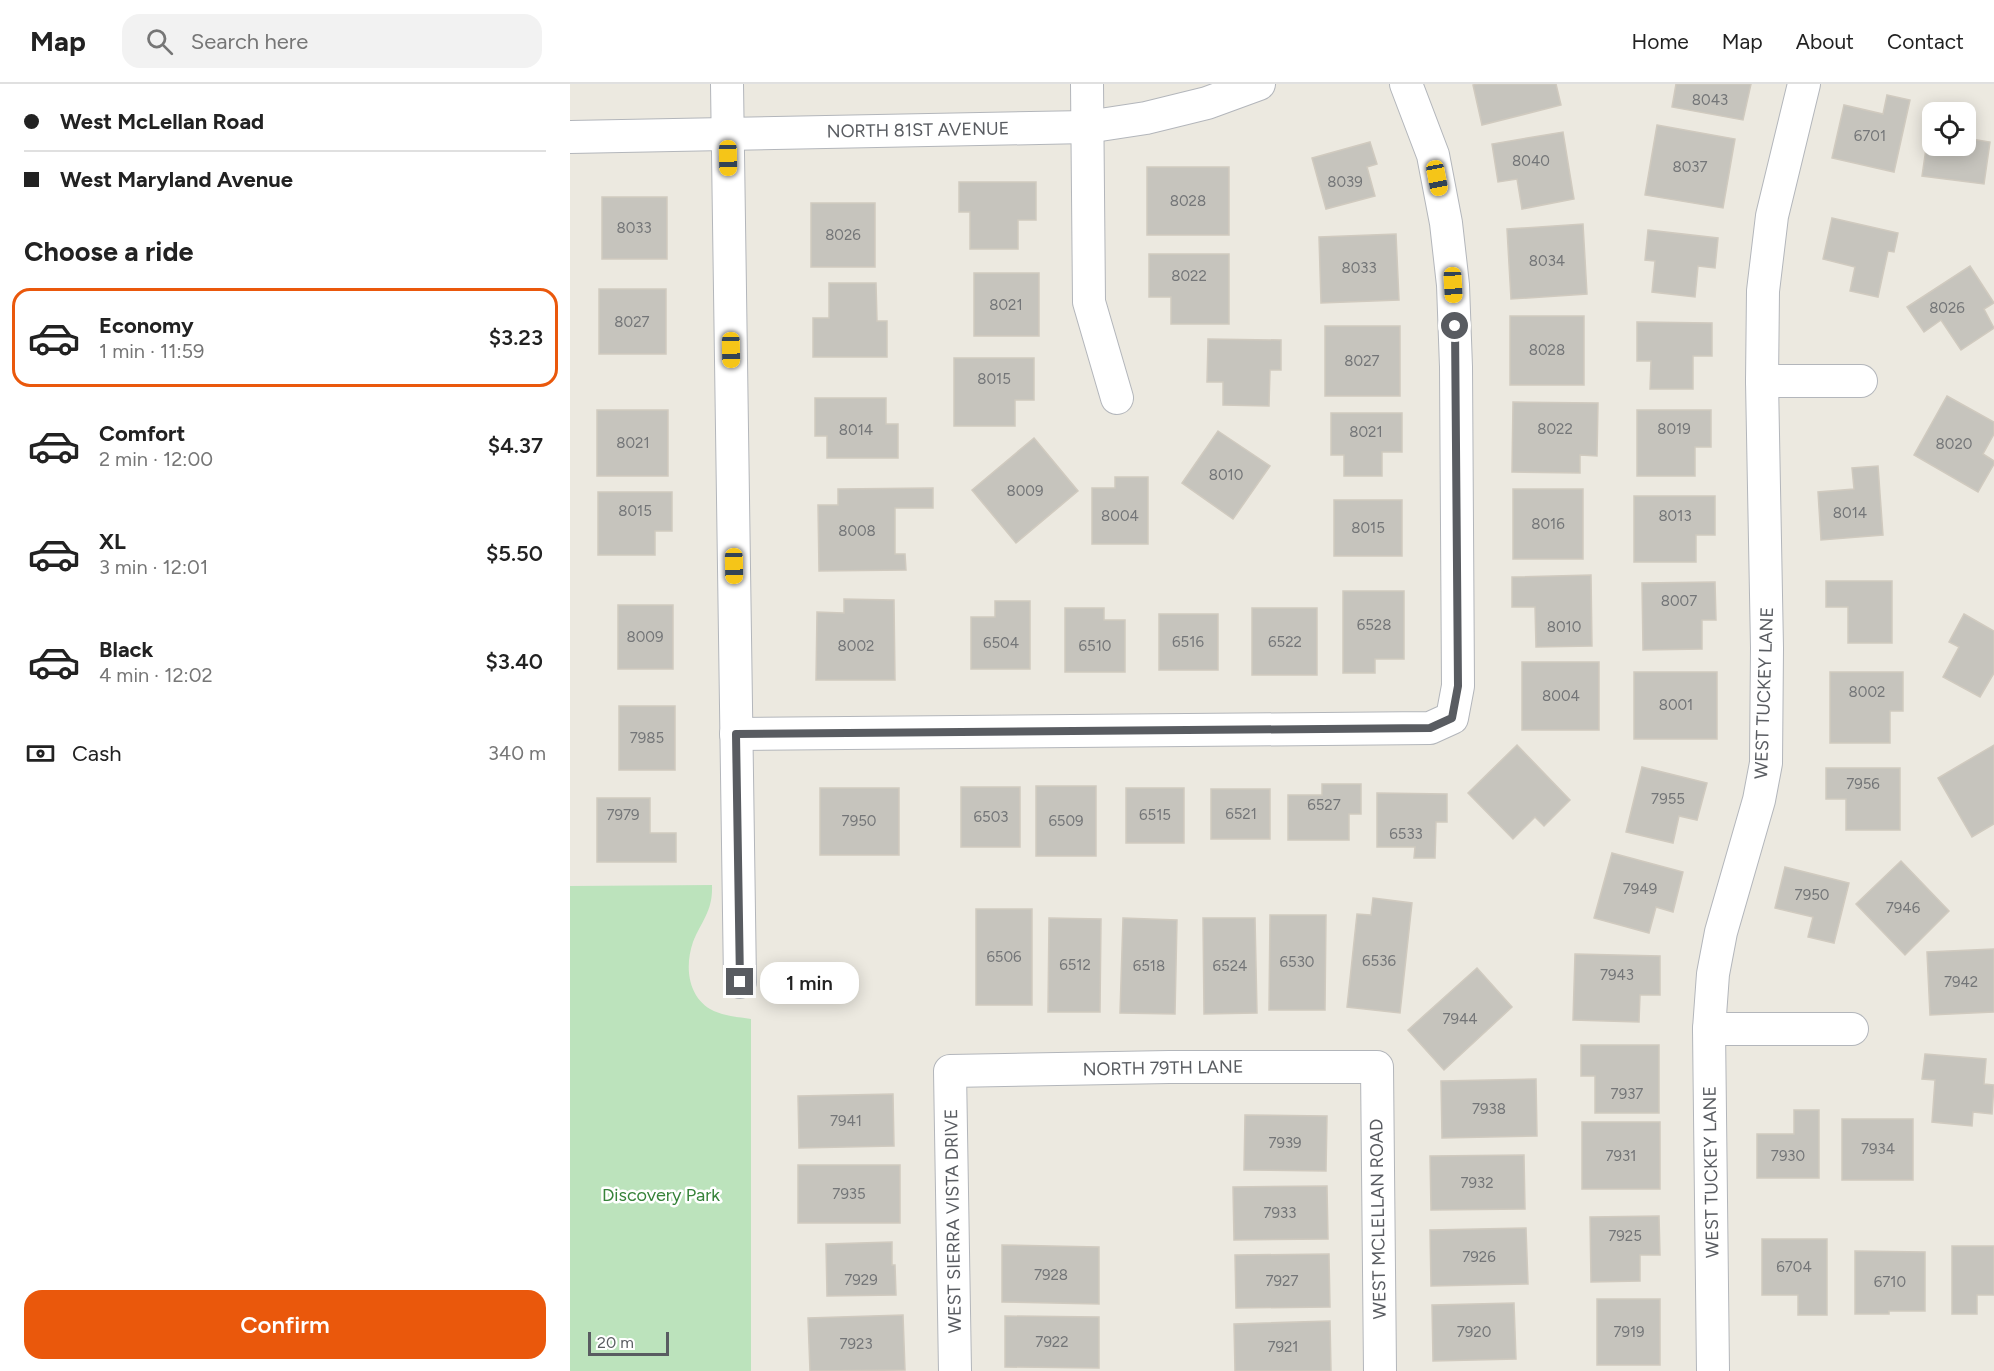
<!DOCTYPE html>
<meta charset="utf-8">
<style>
body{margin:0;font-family:Figtree,sans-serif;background:#f2f2f2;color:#222;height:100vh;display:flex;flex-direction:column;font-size:22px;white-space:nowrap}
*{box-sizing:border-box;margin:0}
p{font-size:20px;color:#767676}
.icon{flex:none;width:33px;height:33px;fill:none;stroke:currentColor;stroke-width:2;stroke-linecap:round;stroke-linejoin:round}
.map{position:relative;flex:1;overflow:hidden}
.sheet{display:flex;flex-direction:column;background:#fff;width:570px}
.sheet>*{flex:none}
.guide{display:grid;align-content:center;height:132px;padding:0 24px;background:#fff}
.buttons{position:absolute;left:1352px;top:18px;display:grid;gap:12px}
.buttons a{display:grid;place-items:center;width:54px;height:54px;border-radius:12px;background:#fff;box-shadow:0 3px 15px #0003;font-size:30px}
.scale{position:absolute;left:18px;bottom:15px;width:81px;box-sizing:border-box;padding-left:6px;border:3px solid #595c61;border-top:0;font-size:16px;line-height:21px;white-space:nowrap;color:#595c61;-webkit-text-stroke:4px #fff;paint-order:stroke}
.end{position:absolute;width:27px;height:27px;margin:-14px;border:8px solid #595c61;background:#fff;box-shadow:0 0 0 3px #fff}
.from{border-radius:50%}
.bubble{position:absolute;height:42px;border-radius:18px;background:#fff;box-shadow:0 3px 15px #0003;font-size:20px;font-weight:600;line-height:42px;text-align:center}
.car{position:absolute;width:18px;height:36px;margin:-18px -9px;border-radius:8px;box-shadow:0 0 4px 2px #0007;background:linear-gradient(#f5c518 24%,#345 0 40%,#f5c518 0 76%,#345 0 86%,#f5c518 0)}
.guide b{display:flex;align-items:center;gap:21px;height:57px;font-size:22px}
.guide b+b{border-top:2px solid #e0e0e0}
.guide i{width:15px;height:15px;background:#222}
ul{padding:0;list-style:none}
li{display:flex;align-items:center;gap:18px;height:99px;margin:0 12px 9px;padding:0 12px;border:3px solid transparent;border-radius:18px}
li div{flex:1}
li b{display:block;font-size:22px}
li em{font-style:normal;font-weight:600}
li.current{border-color:#ea580c}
li>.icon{width:54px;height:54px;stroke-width:1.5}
h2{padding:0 24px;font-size:27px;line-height:72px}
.pay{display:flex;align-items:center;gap:15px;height:66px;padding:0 24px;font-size:22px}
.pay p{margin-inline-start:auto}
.primary-button{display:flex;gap:12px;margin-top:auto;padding:12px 24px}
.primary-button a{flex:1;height:69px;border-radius:18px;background:#ea580c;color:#fff;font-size:24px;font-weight:600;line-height:69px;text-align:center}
header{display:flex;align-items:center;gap:36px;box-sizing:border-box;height:84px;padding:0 30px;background:#fff;border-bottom:2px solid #e0e0e0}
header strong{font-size:28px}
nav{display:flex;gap:33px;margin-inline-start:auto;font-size:21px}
.search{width:420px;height:54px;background:#f2f2f2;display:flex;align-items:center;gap:15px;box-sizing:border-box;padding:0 21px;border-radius:18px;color:#767676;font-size:22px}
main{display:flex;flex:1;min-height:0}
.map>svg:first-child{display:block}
</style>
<header>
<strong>Map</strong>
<div class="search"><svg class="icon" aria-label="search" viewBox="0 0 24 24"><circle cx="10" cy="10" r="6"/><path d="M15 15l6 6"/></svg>Search here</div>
<nav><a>Home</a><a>Map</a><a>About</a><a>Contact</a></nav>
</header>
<main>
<section class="sheet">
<div class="guide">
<b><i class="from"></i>West McLellan Road</b>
<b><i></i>West Maryland Avenue</b>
</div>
<h2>Choose a ride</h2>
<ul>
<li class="current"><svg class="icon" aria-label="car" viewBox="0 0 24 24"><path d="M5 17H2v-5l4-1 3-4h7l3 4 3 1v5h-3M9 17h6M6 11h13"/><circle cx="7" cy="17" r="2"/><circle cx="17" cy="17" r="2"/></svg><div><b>Economy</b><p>1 min · 11:59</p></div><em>$3.23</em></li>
<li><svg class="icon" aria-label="car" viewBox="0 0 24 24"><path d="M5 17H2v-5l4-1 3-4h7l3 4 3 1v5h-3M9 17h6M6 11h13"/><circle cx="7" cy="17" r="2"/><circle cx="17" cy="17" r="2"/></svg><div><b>Comfort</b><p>2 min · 12:00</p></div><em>$4.37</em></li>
<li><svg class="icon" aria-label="car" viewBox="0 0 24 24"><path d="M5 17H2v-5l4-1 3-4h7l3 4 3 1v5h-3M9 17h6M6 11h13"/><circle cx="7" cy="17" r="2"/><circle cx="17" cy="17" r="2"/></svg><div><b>XL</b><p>3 min · 12:01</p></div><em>$5.50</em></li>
<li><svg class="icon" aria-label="car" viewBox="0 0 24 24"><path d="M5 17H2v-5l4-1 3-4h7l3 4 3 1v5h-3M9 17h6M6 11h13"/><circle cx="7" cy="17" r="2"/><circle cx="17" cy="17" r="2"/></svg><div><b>Black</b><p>4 min · 12:02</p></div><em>$3.40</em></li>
</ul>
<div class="pay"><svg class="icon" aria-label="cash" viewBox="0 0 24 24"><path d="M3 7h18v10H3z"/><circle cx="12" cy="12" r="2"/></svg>Cash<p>340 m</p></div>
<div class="primary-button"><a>Confirm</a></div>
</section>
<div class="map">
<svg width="1424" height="1287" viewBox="0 0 1424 1287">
<rect width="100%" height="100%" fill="#ece9e0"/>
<path fill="#bce3bc" d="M142,801C143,827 132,836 123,858C115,881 117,911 140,925C152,932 168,933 181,935V1287H0V802Z"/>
<g fill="#c6c4bd" stroke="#d0cabf" stroke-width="1.5">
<polygon points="908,0 986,0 991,21 912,41 903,1"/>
<polygon points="1106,0 1181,0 1173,36 1102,23"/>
<polygon points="1317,11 1340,16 1324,88 1262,74 1274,21 1313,30"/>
<polygon points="1362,23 1390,27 1362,28 1362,62 1395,62 1395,54 1420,58 1414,100 1352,92"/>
<polygon points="1087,41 1165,55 1153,124 1075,111"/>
<polygon points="993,48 1004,115 952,125 947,95 928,98 922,60"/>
<polygon points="800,58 807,80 797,83 805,112 756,125 742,74"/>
<rect x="577" y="83" width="82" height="68"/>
<polygon points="389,98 466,98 466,136 448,136 448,165 400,165 400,128 389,128"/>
<rect x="32" y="113" width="65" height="62"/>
<rect x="241" y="119" width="64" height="64"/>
<polygon points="1262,134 1328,149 1324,168 1318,167 1308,213 1280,207 1285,183 1253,175"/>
<polygon points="1013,140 1017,210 941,215 937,145"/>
<polygon points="1078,146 1148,154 1145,184 1128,182 1125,213 1082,208 1085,177 1075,176"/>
<polygon points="826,150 829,216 751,219 749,153"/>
<polygon points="579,170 659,170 659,240 601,240 601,213 579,213"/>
<polygon points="1400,182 1424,219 1414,225 1424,244 1391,266 1371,236 1354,248 1337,223"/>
<rect x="404" y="189" width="65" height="63"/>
<polygon points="259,199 306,199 307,237 317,237 317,273 243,273 243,234 259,234"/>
<rect x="29" y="205" width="67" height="65"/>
<rect x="940" y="232" width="74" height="69"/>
<polygon points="1067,238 1142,239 1142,272 1123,272 1123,305 1080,305 1081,277 1067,277"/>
<rect x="755" y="242" width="75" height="70"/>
<polygon points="638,255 711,256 711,286 700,286 699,322 653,321 653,298 637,298"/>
<polygon points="384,274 464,274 464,316 445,316 445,342 384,342"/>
<polygon points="1377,312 1424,338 1424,350 1413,370 1424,377 1424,380 1408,408 1344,371"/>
<polygon points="245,314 316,314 316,340 328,340 328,374 257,374 257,352 245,352"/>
<polygon points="943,318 1028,319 1027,372 1010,371 1010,389 942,388"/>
<rect x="27" y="326" width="71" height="66"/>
<polygon points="1067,326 1141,326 1141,363 1125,363 1125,392 1067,392"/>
<polygon points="761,329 832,329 832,368 812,368 812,392 774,392 774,371 761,371"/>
<polygon points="648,347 700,382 663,435 612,399"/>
<polygon points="464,354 508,407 446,459 402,406"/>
<polygon points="1308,382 1313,451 1251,456 1248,408 1284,405 1282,384"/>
<polygon points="545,393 578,393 578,460 522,460 522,404 545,404"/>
<polygon points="363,404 363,424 325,424 325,470 335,470 336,486 249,487 248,421 268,421 268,405"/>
<rect x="943" y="405" width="70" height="70"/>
<polygon points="28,408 102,408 102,447 85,447 85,471 28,471"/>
<polygon points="1064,412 1145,412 1145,451 1126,451 1126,478 1064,478"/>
<rect x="764" y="416" width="68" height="56"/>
<polygon points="1021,491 1022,562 966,563 965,523 942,523 942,493"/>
<polygon points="1256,497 1322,497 1322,559 1278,559 1278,523 1256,523"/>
<polygon points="1145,498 1146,536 1132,536 1132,565 1073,566 1072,499"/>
<polygon points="773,507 834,507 834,575 805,575 805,589 773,589"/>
<polygon points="274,515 324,516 325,596 246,596 247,528 274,529"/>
<polygon points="425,517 460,517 460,585 401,585 401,533 425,533"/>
<rect x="48" y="521" width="55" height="64"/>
<polygon points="495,524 534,524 534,536 555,536 555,588 495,588"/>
<rect x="682" y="524" width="65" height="67"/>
<rect x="589" y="530" width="59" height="56"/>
<polygon points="1394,530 1424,547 1424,589 1410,613 1373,593 1389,563 1379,558"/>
<rect x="952" y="578" width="77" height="68"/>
<rect x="1064" y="588" width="83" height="67"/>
<polygon points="1260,588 1333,588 1333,627 1320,627 1320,659 1260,659"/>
<rect x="49" y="622" width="56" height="64"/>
<polygon points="947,661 1000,716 974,742 965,733 943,755 898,709"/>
<polygon points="1424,661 1424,740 1402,753 1368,694"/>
<polygon points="1072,683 1137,699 1127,736 1109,732 1103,759 1056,748"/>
<polygon points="1256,684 1330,684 1330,746 1276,746 1276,715 1256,715"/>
<polygon points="752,700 791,700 791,730 779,730 779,756 718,756 718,711 752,711"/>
<rect x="466" y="702" width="60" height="70"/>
<rect x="391" y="703" width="59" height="60"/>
<rect x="250" y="704" width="79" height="67"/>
<rect x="556" y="704" width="58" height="55"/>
<rect x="641" y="705" width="59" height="50"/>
<polygon points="807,709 877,710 877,738 866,738 865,774 844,774 845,763 807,763"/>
<polygon points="27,714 80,714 80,749 106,749 106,778 27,778"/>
<polygon points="1042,769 1113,788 1103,828 1086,823 1079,849 1024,834"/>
<polygon points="1331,777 1379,827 1335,871 1286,820"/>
<polygon points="1215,783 1279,799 1264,859 1238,853 1243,833 1205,824"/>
<polygon points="803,814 842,819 830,929 777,923 787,830 801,831"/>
<rect x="406" y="825" width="56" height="96"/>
<polygon points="700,831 756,831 755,926 699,926"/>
<polygon points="479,834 531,835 530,928 478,928"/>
<polygon points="553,834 607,836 605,930 550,929"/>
<polygon points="633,834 685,834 687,929 634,930"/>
<polygon points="1424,865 1424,928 1360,931 1357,868"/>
<polygon points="1005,870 1090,872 1090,911 1070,911 1069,938 1003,936"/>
<polygon points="907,884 942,923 874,986 838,946"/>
<polygon points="1011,961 1089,961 1089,1029 1025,1029 1025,992 1011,992"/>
<polygon points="1355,970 1416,975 1414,1000 1424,1001 1422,1030 1403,1028 1402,1042 1362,1038 1365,996 1352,995"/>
<polygon points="966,995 967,1052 872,1054 871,997"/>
<polygon points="323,1010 324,1062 229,1064 228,1012"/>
<polygon points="1224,1026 1249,1026 1249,1094 1187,1094 1187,1050 1224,1050"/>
<polygon points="675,1031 757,1032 756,1087 674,1086"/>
<rect x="1272" y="1035" width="71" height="61"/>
<rect x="1012" y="1038" width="78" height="67"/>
<polygon points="954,1071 955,1125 861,1126 860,1072"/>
<rect x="228" y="1081" width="102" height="58"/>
<polygon points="757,1102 758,1155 664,1156 663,1103"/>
<polygon points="1089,1132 1090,1171 1070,1171 1070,1197 1021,1198 1020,1133"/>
<polygon points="956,1144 958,1200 861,1202 860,1146"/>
<polygon points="1192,1155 1257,1155 1257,1231 1228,1231 1228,1211 1192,1211"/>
<polygon points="322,1158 322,1181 325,1181 326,1211 257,1212 256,1160"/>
<polygon points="432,1161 529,1163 529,1220 432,1218"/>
<polygon points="1382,1162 1424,1162 1424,1211 1407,1211 1407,1230 1382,1230"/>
<polygon points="1285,1167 1355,1168 1355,1227 1319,1227 1319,1230 1285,1230"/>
<polygon points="759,1170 760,1223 666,1224 665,1171"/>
<rect x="1027" y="1215" width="63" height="66"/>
<polygon points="944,1219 946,1275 863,1277 862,1221"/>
<polygon points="333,1231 335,1286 240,1287 238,1234"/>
<polygon points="435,1232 529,1233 529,1284 435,1283"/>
<polygon points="760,1237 761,1287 665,1287 664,1240"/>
</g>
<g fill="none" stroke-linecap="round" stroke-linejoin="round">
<g stroke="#b3b6bb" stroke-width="34">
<g id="street">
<polyline points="157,0 170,898"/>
<polyline points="517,0 519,218 547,314"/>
<polyline points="0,53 517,43 576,34 637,19 689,0"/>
<polyline points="1192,297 1291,297"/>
<polyline points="166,650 860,644 882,634 888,602 886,283 883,201 876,139 863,71 836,0"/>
<polyline points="1139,945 1282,945"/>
<polyline points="385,1287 380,987 599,983 807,983 810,1287"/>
<polyline points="1143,1287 1139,945 1143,890 1151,848 1189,716 1196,679 1197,564 1192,297 1193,207 1202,132 1234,0"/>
</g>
</g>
<use href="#street" stroke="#fff" stroke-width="32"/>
</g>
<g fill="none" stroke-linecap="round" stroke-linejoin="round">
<polyline stroke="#595c61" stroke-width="8" points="170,898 166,650 860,644 882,634 888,602 885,242"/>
</g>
<g text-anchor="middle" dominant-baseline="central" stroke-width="5" stroke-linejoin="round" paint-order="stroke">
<g font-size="15" fill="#747678">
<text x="1140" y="16">8043</text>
<text x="1300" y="52">6701</text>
<text x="961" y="77">8040</text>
<text x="1120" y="83">8037</text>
<text x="775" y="98">8039</text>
<text x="618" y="117">8028</text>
<text x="64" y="144">8033</text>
<text x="273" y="151">8026</text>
<text x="977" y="177">8034</text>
<text x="789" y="184">8033</text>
<text x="619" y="192">8022</text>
<text x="436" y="221">8021</text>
<text x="1377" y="224">8026</text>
<text x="62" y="238">8027</text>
<text x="977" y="266">8028</text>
<text x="792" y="277">8027</text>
<text x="424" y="295">8015</text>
<text x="985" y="345">8022</text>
<text x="1104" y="345">8019</text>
<text x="286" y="346">8014</text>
<text x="796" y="348">8021</text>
<text x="63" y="359">8021</text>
<text x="1384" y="360">8020</text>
<text x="656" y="391">8010</text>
<text x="455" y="407">8009</text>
<text x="65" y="427">8015</text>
<text x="1280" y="429">8014</text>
<text x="550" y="432">8004</text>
<text x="1105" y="432">8013</text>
<text x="978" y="440">8016</text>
<text x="798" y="444">8015</text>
<text x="287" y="447">8008</text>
<text x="1109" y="517">8007</text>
<text x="804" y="541">6528</text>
<text x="994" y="543">8010</text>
<text x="75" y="553">8009</text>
<text x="618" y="558">6516</text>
<text x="715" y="558">6522</text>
<text x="431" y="559">6504</text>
<text x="286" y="562">8002</text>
<text x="525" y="562">6510</text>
<text x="1297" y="608">8002</text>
<text x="991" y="612">8004</text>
<text x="1106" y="621">8001</text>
<text x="77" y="654">7985</text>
<text x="1293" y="700">7956</text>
<text x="1098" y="715">7955</text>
<text x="754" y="721">6527</text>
<text x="671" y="730">6521</text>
<text x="53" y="731">7979</text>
<text x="585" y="731">6515</text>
<text x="421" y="733">6503</text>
<text x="289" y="737">7950</text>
<text x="496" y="737">6509</text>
<text x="836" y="750">6533</text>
<text x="1070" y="805">7949</text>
<text x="1242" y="811">7950</text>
<text x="1333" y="824">7946</text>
<text x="434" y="873">6506</text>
<text x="809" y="877">6536</text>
<text x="727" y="878">6530</text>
<text x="505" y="881">6512</text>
<text x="579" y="882">6518</text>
<text x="660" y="882">6524</text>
<text x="1047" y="891">7943</text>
<text x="1391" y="898">7942</text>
<text x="890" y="935">7944</text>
<text x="1057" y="1010">7937</text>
<text x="919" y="1025">7938</text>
<text x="276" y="1037">7941</text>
<text x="715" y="1059">7939</text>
<text x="1308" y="1065">7934</text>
<text x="1051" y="1072">7931</text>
<text x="1218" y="1072">7930</text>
<text x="907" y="1099">7932</text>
<text x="279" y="1110">7935</text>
<text x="710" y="1129">7933</text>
<text x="1055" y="1152">7925</text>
<text x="909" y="1173">7926</text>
<text x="1224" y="1183">6704</text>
<text x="481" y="1191">7928</text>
<text x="291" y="1196">7929</text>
<text x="712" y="1197">7927</text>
<text x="1320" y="1198">6710</text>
<text x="904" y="1248">7920</text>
<text x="1059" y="1248">7919</text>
<text x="482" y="1258">7922</text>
<text x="286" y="1260">7923</text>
<text x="713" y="1263">7921</text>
</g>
<g font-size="18" fill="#595c61" stroke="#fff">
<text transform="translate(348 46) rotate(-1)">NORTH 81ST AVENUE</text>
<text transform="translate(1194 609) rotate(-88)">WEST TUCKEY LANE</text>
<text transform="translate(593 984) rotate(-1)">NORTH 79TH LANE</text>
<text transform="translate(1141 1088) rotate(-91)">WEST TUCKEY LANE</text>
<text transform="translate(808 1135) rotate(-91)">WEST MCLELLAN ROAD</text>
<text transform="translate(383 1137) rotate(-91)">WEST SIERRA VISTA DRIVE</text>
</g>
<g font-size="18" fill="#368339" stroke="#fff">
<text x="91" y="1111">Discovery Park</text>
</g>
</g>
</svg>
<div class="buttons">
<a><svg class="icon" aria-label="locate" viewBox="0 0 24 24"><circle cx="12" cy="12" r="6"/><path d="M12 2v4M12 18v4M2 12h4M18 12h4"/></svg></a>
</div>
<div class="scale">20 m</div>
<i class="end from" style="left:885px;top:242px"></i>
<i class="end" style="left:170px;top:898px"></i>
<div class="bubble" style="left:190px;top:878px;width:99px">1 min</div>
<i class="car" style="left:158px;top:74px;rotate:179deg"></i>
<i class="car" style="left:867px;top:94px;rotate:169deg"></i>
<i class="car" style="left:883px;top:201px;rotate:177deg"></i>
<i class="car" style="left:161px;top:266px;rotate:179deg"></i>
<i class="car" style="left:164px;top:482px;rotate:179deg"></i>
</div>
</main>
